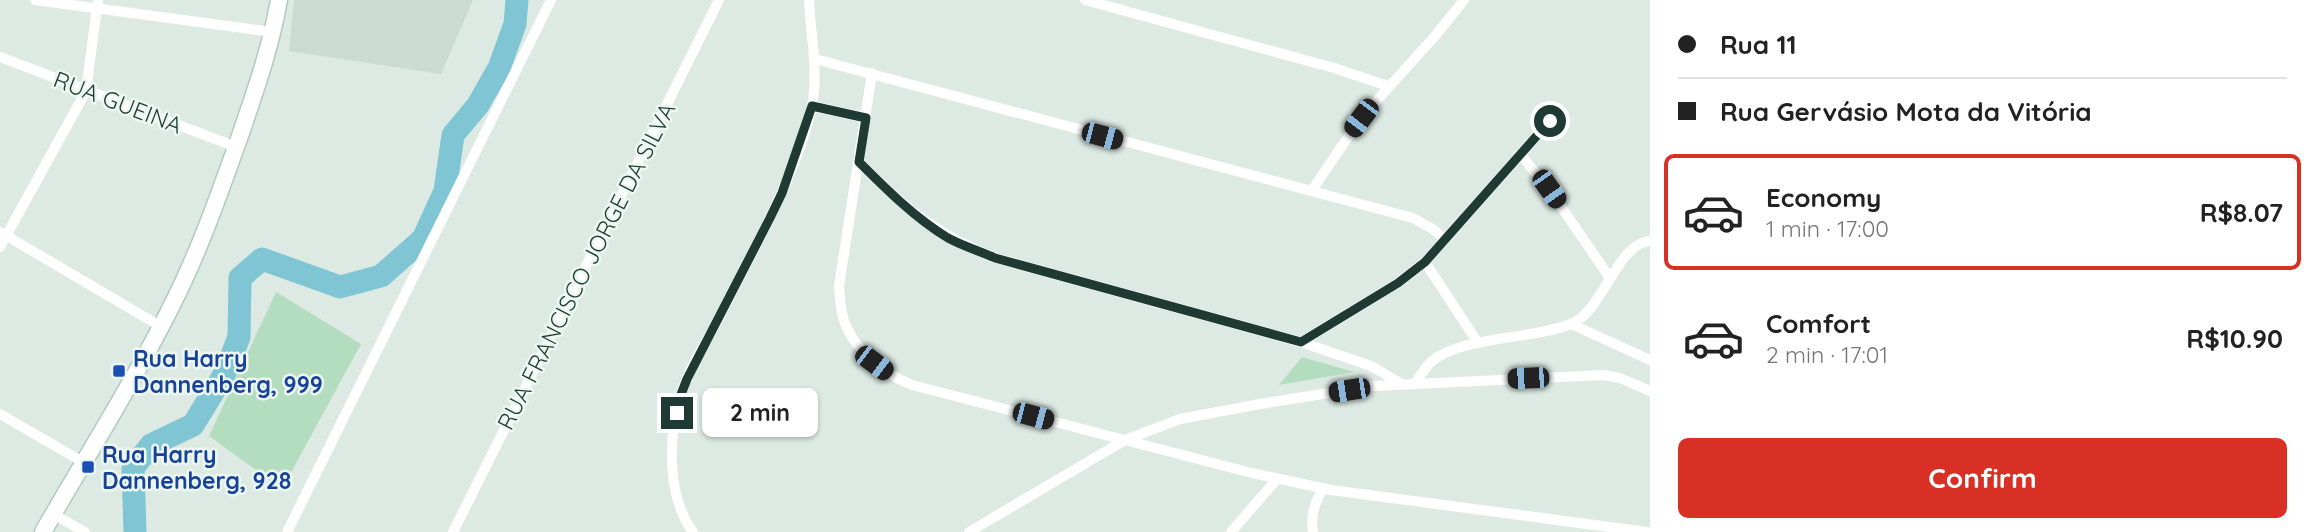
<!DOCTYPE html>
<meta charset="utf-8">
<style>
body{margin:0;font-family:Quicksand,sans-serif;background:#f2f2f2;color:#222;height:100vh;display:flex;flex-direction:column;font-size:26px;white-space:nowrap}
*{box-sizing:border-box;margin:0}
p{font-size:23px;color:#767676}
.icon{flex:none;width:38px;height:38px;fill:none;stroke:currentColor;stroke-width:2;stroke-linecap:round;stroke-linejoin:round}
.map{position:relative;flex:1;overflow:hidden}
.drawer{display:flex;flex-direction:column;background:#fff;width:665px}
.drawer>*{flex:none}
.guide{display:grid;align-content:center;height:154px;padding:0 28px;background:#fff}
.end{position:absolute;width:32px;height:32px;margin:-16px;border:9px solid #1e3a33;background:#fff;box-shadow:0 0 0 4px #fff}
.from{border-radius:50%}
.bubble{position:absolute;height:49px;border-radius:10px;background:#fff;box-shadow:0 2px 5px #0004;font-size:23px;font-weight:700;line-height:49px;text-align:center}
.car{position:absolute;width:21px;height:42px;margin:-21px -10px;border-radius:9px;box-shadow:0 0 5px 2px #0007;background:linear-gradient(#222 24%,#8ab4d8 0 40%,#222 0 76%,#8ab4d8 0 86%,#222 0)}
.guide b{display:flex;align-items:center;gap:24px;height:66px;font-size:26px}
.guide b+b{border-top:2px solid #e0e0e0}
.guide i{width:18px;height:18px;background:#222}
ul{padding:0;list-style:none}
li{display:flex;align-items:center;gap:21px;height:116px;margin:0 14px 10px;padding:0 14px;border:4px solid transparent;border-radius:10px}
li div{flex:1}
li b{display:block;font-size:26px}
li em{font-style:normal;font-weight:700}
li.current{border-color:#d93025}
li>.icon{width:63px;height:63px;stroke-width:1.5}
.cta{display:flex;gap:14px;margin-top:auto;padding:14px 28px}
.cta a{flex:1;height:80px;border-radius:10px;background:#d93025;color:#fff;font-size:28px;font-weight:700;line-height:80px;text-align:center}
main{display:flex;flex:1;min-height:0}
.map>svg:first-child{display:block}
</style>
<main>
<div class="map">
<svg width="1650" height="532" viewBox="0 0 1650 532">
<rect width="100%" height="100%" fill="#ddeae4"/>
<polygon fill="#cbdad3" points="294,0 473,0 441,74 289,51"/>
<g fill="#b4ddc0">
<polygon points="276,292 361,344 282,489 209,436"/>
<polygon points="1302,357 1354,372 1279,385"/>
</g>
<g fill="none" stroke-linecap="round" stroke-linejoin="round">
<polyline stroke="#80c5d4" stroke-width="23" points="135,532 133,468 151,445 193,425 225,373 239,337 240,278 262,259 340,287 381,276 423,239 445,191 453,135 478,105 499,68 515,24 517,0"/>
<g stroke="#afcac1" stroke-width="19">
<path id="secondary" d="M43,532C87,455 135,380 174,301C201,247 221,189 241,133C256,89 271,46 279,0"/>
</g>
<g stroke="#fff" stroke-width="10">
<polyline points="35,0 273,32"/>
<polyline points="1085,0 1334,68 1388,86"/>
<polyline points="0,57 236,147"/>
<polyline points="815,59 1413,218 1434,230 1444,239"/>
<path d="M872,73L839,286C840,295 840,304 842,313C849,346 882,373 912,385L1252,473L1331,490L1647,532"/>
<polyline points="812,106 866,118"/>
<polyline points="1520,154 1549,189 1610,278"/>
<path d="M859,162C902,206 937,235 995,258L1301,342L1371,366L1402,384"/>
<polyline points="1312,190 1361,118 1435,36 1464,0"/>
<polyline points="0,232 160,326"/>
<polyline points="0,247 86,91 98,0"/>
<polyline points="1425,262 1478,343"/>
<polyline points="1571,324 1650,360"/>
<polyline points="1301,342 1398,283 1425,262 1550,121"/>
<path d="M1415,383C1420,376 1425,368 1431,362C1461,336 1531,340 1571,324C1604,310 1617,243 1650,241"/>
<polyline points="0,414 83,462"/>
<polyline points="53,514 85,532"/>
<polyline points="287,532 551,0"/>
<polyline points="453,532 719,0"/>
<path d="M693,532C667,497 668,438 680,397C687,373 701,350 713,329C732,292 751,255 770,218C786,183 811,129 814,91C817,60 810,31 809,0"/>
<polyline points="969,532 1125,440 1180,419 1260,404 1373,386 1604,375 1620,378 1650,391"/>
<polyline points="1231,532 1277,479"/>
<path d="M1313,532C1310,515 1315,503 1323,488"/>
</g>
<use href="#secondary" stroke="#fff" stroke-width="16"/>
</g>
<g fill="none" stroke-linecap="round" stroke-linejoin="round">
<path stroke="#1e3a33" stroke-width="9" d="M677,413L680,397L687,379L770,218L782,193L812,106L866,118L859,162C886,189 915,218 948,238C963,246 979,251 995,258L1301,342L1398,283L1425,262L1550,121"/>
</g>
<g fill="#1a4fb4" stroke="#edf7f2" stroke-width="2.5">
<rect x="112" y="364" width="14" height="14" rx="3.5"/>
<rect x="81" y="460" width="14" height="14" rx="3.5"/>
</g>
<g text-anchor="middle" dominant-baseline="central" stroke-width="5" stroke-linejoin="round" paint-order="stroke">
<g font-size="23" fill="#1e3a33" stroke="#edf7f2">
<text transform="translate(118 102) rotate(21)">RUA GUEINA</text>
<text transform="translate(586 266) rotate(-63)">RUA FRANCISCO JORGE DA SILVA</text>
</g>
<g font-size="23" font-weight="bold" fill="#164399" stroke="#edf7f2" text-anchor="start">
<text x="133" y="358">Rua Harry<tspan x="133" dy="26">Dannenberg, 999</tspan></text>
<text x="102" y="454">Rua Harry<tspan x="102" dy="26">Dannenberg, 928</tspan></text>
</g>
</g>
</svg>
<i class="end from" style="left:1550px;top:121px"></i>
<i class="end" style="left:677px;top:413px"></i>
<div class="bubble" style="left:702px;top:388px;width:116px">2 min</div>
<i class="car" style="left:1361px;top:118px;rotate:217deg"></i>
<i class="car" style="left:1102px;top:136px;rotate:105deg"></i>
<i class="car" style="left:1549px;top:189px;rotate:145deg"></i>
<i class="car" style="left:874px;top:363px;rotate:127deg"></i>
<i class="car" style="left:1528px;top:378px;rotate:268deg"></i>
<i class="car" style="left:1349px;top:390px;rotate:261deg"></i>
<i class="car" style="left:1033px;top:416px;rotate:105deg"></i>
</div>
<section class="drawer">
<div class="guide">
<b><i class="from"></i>Rua 11</b>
<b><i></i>Rua Gervásio Mota da Vitória</b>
</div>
<ul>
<li class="current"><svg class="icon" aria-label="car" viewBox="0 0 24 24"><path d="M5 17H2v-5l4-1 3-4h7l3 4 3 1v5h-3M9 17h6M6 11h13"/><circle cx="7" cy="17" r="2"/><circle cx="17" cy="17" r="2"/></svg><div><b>Economy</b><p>1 min · 17:00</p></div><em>R$8.07</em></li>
<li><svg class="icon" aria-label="car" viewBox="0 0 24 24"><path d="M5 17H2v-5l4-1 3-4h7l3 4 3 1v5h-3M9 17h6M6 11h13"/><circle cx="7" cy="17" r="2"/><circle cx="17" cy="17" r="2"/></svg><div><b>Comfort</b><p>2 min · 17:01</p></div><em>R$10.90</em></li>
</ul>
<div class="cta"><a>Confirm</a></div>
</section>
</main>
